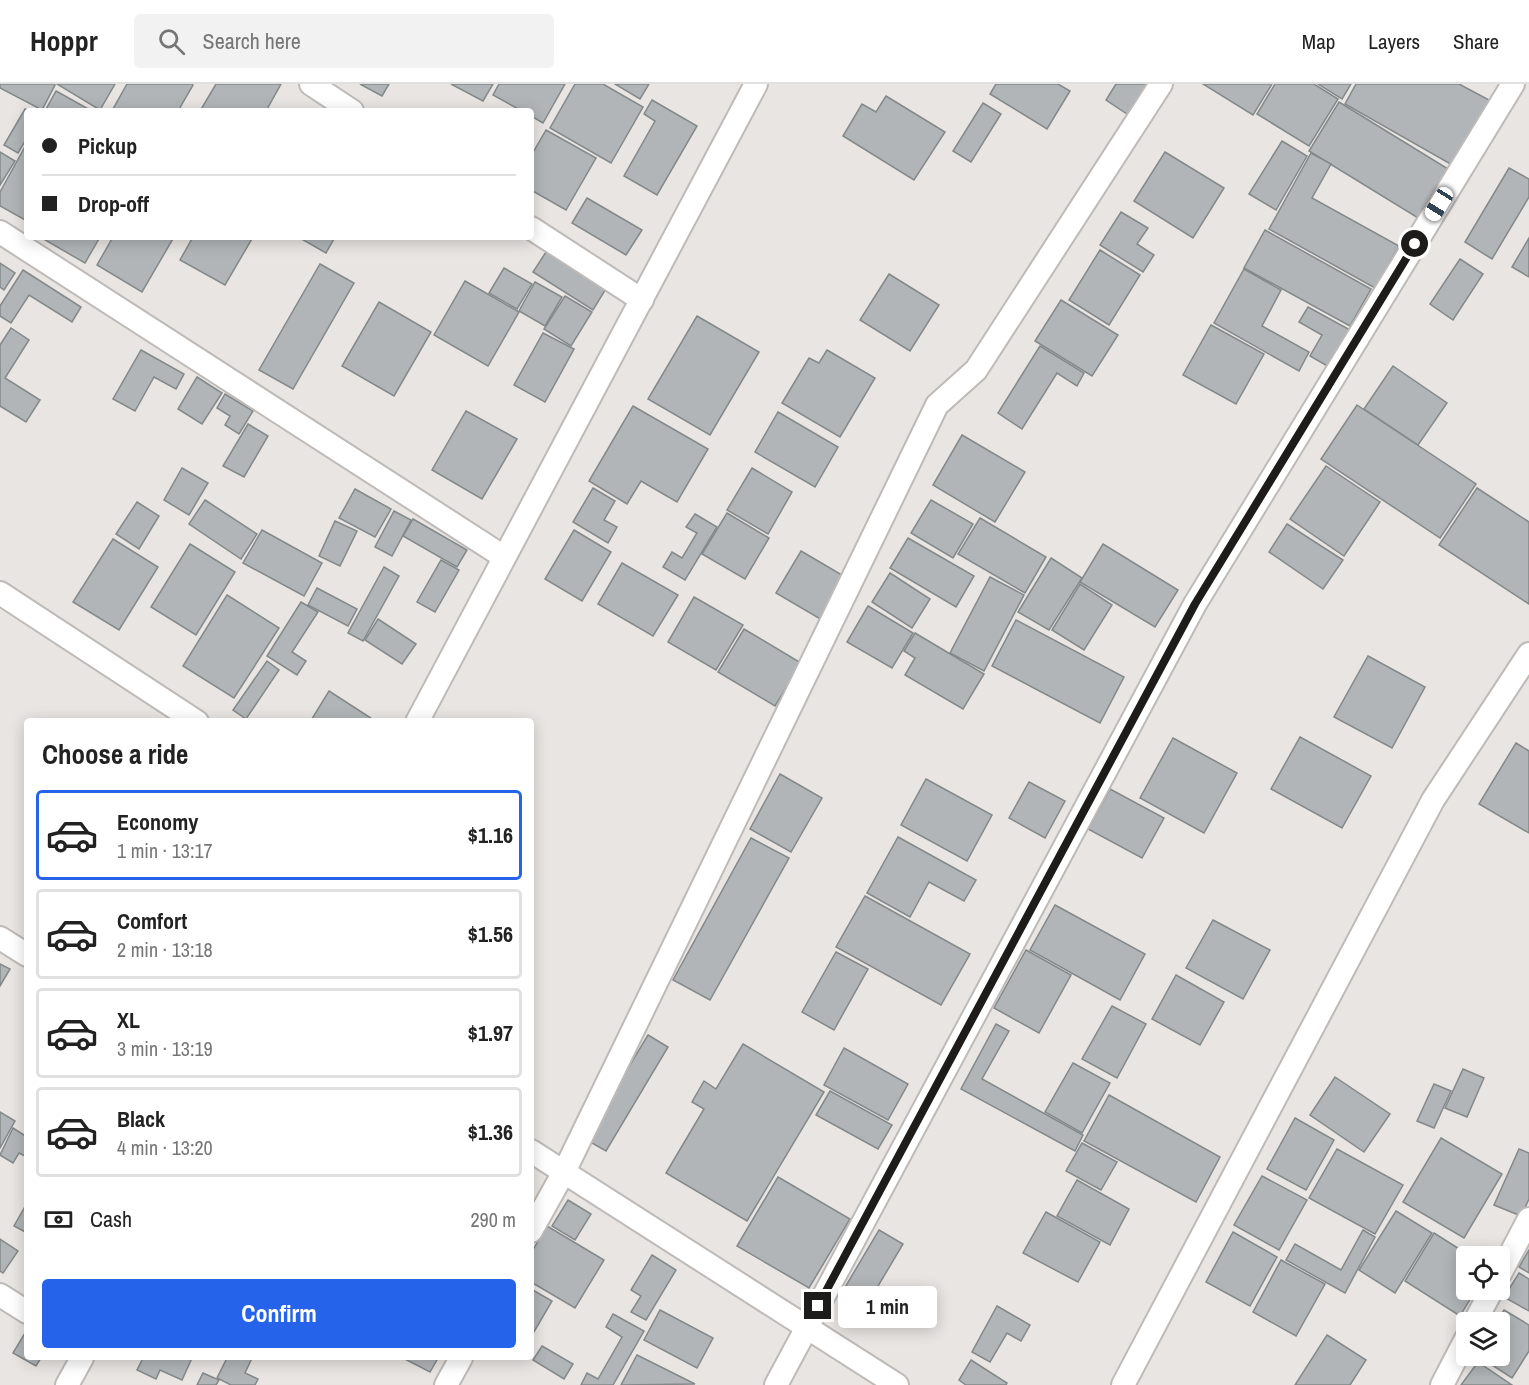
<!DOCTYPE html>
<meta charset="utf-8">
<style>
body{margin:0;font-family:"Archivo Narrow",sans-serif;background:#f2f2f2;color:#222;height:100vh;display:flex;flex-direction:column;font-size:22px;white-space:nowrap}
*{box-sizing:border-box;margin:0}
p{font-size:20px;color:#767676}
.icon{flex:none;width:33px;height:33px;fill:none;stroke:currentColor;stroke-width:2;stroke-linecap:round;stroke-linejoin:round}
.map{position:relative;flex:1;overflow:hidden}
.drawer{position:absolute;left:24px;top:634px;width:510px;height:642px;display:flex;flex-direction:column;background:#fff;border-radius:6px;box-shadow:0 3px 15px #0003}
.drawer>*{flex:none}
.guide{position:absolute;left:24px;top:24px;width:510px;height:132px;border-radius:6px;box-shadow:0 3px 15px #0003;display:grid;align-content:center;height:132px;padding:0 18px;background:#fff}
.tools{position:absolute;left:1456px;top:1162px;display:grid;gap:12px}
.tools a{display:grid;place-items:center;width:54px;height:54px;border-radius:6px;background:#fff;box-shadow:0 3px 15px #0003;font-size:30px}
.end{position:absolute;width:27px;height:27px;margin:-14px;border:8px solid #1d1c1b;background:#fff;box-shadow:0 0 0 3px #fff}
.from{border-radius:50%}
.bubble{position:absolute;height:42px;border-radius:6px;background:#fff;box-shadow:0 3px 15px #0003;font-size:20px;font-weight:800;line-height:42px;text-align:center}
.car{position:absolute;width:18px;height:36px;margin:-18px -9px;border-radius:8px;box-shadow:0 0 4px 2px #0007;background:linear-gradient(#fff 24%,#345 0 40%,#fff 0 76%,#345 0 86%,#fff 0)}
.guide b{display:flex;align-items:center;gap:21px;height:57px;font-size:22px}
.guide b+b{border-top:2px solid #e0e0e0}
.guide i{width:15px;height:15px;background:#222}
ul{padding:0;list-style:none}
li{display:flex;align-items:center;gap:18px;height:90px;margin:0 12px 9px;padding:0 6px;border:3px solid #e0e0e0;border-radius:6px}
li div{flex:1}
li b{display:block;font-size:22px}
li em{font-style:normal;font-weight:800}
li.current{border-color:#2563eb}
li>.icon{width:54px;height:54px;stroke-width:1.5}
h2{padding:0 18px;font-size:27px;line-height:72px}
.pay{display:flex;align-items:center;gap:15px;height:66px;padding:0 18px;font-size:22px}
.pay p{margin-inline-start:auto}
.action{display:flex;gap:12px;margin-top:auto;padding:12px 18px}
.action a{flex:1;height:69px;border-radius:6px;background:#2563eb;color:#fff;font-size:24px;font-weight:800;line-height:69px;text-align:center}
header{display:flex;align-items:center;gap:36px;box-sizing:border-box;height:84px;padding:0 30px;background:#fff;border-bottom:2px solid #e0e0e0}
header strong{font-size:28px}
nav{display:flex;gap:33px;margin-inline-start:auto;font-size:21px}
.search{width:420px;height:54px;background:#f2f2f2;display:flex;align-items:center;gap:15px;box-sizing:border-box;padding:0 21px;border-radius:6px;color:#767676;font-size:22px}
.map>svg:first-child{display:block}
</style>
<header>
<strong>Hoppr</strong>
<div class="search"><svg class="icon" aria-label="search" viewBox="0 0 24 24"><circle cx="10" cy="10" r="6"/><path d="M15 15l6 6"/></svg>Search here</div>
<nav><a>Map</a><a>Layers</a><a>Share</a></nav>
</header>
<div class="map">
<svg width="1529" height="1301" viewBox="0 0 1529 1301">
<rect width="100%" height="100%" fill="#e9e5e3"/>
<g fill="#b1b5b7" stroke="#838889" stroke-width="1.5">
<polygon points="0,0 53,0 55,1 42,26 0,4"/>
<polygon points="57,0 115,0 100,26"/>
<polygon points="127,0 192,0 193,1 178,27 117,27 113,25"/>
<polygon points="216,0 281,0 266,27 200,27"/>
<polygon points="360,0 389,0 382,12"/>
<polygon points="451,0 493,0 483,17"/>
<polygon points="499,0 565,0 543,39 531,32 531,27 522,27 493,11"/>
<polygon points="575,0 603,0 643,23 611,79 550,44"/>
<polygon points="615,0 649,0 640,15"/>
<polygon points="996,0 1058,0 1070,7 1047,45 990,10"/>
<polygon points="1116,0 1150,0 1130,32 1106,16"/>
<polygon points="1203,0 1272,0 1253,31"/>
<polygon points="1275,0 1314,0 1338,15 1309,62 1257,30"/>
<polygon points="1318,0 1351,0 1342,15"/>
<polygon points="1356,0 1459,0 1491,17 1454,82 1345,20"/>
<polygon points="56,7 92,27 45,27"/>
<polygon points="886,12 945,48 914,96 843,52 862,20 876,28"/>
<polygon points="652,16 697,42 657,111 624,92 655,37 644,30"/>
<polygon points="1339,18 1453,88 1423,137 1309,67"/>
<polygon points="983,19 1001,30 971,78 953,67"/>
<polygon points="25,25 29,27 27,27 27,54 18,69 4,61"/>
<polygon points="546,46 596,74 566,126 531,106 531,72"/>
<polygon points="1282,57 1307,72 1276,126 1249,110"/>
<polygon points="27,59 27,137 0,122 0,108"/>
<polygon points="0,68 15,77 0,101"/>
<polygon points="1165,68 1224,104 1193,154 1134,117"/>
<polygon points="1311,69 1331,80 1312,114 1399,162 1375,204 1269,145"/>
<polygon points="1509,84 1529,95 1529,113 1492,175 1465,158"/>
<polygon points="587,114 642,146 626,171 572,139"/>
<polygon points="1121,128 1148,144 1137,160 1154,171 1143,188 1100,161"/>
<polygon points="1265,146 1371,205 1350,242 1244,184"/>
<polygon points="40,153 100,153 85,179"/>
<polygon points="113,153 174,153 142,208 97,181"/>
<polygon points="193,153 253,153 225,201 180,176"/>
<polygon points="298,153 335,153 326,169"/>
<polygon points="1529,154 1529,193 1512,183"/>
<polygon points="548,165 607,203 593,226 533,188"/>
<polygon points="1100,166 1140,191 1109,241 1069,216"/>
<polygon points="1460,175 1483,190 1453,236 1430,220"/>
<polygon points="0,179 15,189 4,206 0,203"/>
<polygon points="320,180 354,199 293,305 259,286"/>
<polygon points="504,184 532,200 517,225 489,209"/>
<polygon points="1244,185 1281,206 1262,242 1309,268 1299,287 1214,239"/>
<polygon points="23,186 81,223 72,238 29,211 11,239 0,232 0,222"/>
<polygon points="889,190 939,221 910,267 860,236"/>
<polygon points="465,197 519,228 488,282 434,251"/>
<polygon points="535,198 562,213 545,242 519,227"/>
<polygon points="565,212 592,228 571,262 544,245"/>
<polygon points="1061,216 1118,251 1092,292 1035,257"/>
<polygon points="379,218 431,248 394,312 342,282"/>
<polygon points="1308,223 1350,246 1329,283 1310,272 1322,251 1299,238"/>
<polygon points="697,232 759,268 710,351 648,315"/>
<polygon points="1211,241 1264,270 1236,320 1183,291"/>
<polygon points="11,244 29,256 5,294 40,316 26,338 0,322 0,261"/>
<polygon points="543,249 574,265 545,318 514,301"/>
<polygon points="1040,262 1084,289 1077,302 1057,289 1022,345 998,329"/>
<polygon points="141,266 184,290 176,305 154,293 135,327 113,315"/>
<polygon points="827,266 875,294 840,353 782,319 809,274 819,279"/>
<polygon points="1393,282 1447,319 1418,361 1364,325"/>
<polygon points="197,293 222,309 202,340 178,325"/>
<polygon points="225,310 253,327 239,350 225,341 230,332 217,324"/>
<polygon points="1357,321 1476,400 1440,454 1321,375"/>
<polygon points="633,322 708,365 677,418 641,397 627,420 589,397"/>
<polygon points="466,327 517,355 482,415 432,386"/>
<polygon points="778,328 838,363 815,403 755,368"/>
<polygon points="248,340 268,352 244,393 223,382"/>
<polygon points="962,351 1025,388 995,438 933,401"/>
<polygon points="1326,382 1380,418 1344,472 1290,435"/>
<polygon points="182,384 208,399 189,431 164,416"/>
<polygon points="752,384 792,408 768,450 727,426"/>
<polygon points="593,404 615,417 604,436 617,443 608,459 573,438"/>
<polygon points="1477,404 1529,438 1529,520 1439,461"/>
<polygon points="355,405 391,425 375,453 339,434"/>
<polygon points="205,416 257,450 241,475 189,440"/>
<polygon points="931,416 973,440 953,474 911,449"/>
<polygon points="137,418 159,432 139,465 116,450"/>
<polygon points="394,427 411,436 392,472 375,463"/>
<polygon points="727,429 769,454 745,495 702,470"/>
<polygon points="695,430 717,443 685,496 663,483 672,468 682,474 697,449 686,443"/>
<polygon points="980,434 1046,473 1025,509 958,470"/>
<polygon points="413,435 467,466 457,483 403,452"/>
<polygon points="335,437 357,447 340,482 319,472"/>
<polygon points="1287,440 1343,476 1323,505 1269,468"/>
<polygon points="262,446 322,479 304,512 243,479"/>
<polygon points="574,446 611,468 582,517 545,495"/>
<polygon points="908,454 974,492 956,523 890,484"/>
<polygon points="113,455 158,483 119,546 73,518"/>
<polygon points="190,460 235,488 196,551 151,523"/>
<polygon points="1103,460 1178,506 1155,543 1080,498"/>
<polygon points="801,467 847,494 822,536 776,509"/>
<polygon points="1051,474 1082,494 1049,546 1018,528"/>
<polygon points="441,476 459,486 435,528 417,518"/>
<polygon points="622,479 678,511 653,552 598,520"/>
<polygon points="384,483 399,492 363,557 348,549"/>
<polygon points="890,489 930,515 912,544 872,518"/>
<polygon points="990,493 1024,511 984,587 950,569"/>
<polygon points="1080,500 1112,521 1084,566 1052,546"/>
<polygon points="317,504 357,525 348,542 308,521"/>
<polygon points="227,511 279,544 234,614 183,582"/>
<polygon points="694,513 743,541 716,586 668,558"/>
<polygon points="301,518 318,528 292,568 306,577 297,591 267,572"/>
<polygon points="868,522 913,549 892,584 847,558"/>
<polygon points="378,535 416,560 402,580 365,556"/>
<polygon points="1016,536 1124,593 1100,639 992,582"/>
<polygon points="744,545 801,579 775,622 718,588"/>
<polygon points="915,549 984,590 963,625 905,591 915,574 904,567"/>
<polygon points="1368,572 1425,603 1392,664 1334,633"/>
<polygon points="267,577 279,586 246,635 233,626"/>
<polygon points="329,607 377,638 310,638"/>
<polygon points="1300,653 1371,692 1342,744 1271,705"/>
<polygon points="1173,654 1237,689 1204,749 1140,714"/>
<polygon points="1516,659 1529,667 1529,749 1479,720"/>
<polygon points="780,690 822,714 791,768 750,745"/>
<polygon points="926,695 992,731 967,777 901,741"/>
<polygon points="1029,698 1065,717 1045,754 1009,734"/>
<polygon points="1110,705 1164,734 1142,774 1088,745"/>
<polygon points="898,753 976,796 964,817 929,798 910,833 867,809"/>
<polygon points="751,754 789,774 710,916 673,896"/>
<polygon points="865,812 970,870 941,921 836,863"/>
<polygon points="1055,821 1145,870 1120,916 1030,866"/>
<polygon points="1213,836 1270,866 1243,915 1186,884"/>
<polygon points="1026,866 1071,891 1039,949 994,924"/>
<polygon points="836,868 868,885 834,946 802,928"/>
<polygon points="0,880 10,885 0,902"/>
<polygon points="1176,891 1224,918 1200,961 1152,935"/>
<polygon points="1112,922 1146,940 1117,994 1082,975"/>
<polygon points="996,940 1009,947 982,995 1083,1051 1075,1067 961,1005"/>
<polygon points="648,951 668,963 606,1067 585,1055"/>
<polygon points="743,960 824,1008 747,1137 666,1089 704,1025 692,1018 704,997 716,1005"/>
<polygon points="844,964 908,1000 888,1036 824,1001"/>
<polygon points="1073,979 1110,999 1082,1049 1045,1028"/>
<polygon points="1463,985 1484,994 1467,1033 1445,1024"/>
<polygon points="1335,993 1390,1030 1364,1068 1310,1031"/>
<polygon points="1434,1000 1451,1007 1434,1044 1417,1037"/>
<polygon points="830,1007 892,1041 878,1065 816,1031"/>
<polygon points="1109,1011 1220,1073 1196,1118 1084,1057"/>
<polygon points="0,1028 15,1037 0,1064"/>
<polygon points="1295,1034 1334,1056 1306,1106 1267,1085"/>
<polygon points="13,1044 27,1053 27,1073 19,1069 13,1079 0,1071"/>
<polygon points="1441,1054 1502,1090 1464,1154 1403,1118"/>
<polygon points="1082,1059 1117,1078 1101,1106 1066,1087"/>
<polygon points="1337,1065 1403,1101 1375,1150 1309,1114"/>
<polygon points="1519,1065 1529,1069 1529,1115 1521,1132 1494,1121"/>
<polygon points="1262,1092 1307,1116 1279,1166 1234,1141"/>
<polygon points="778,1093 850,1135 809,1204 737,1162"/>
<polygon points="1077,1096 1129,1125 1110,1161 1057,1132"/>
<polygon points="568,1116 591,1130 575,1156 552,1142"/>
<polygon points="27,1119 27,1149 14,1142"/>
<polygon points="1396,1127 1432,1149 1395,1209 1359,1186"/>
<polygon points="1046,1128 1100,1158 1078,1198 1023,1169"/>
<polygon points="547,1142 604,1176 575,1224 531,1198 531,1169"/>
<polygon points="879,1146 903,1160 868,1219 844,1205"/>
<polygon points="1363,1146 1375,1153 1345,1209 1286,1176 1295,1160 1341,1186"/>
<polygon points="1233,1148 1277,1173 1250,1222 1206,1198"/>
<polygon points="1434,1149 1472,1173 1467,1173 1467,1206 1476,1206 1460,1232 1405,1197"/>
<polygon points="0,1155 18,1167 3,1189 0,1187"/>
<polygon points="1529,1166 1529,1189 1519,1183"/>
<polygon points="652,1171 676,1186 646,1236 631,1228 641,1212 631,1206"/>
<polygon points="1281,1176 1325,1200 1296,1252 1253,1228"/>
<polygon points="1519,1189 1529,1195 1529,1227 1504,1213"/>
<polygon points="531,1205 552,1217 531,1253"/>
<polygon points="997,1222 1030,1241 1021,1257 1007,1249 990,1278 972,1268"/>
<polygon points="660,1226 713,1254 697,1284 644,1256"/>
<polygon points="1504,1226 1529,1241 1529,1267 1512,1294 1478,1272 1500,1272 1500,1239 1496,1239"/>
<polygon points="613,1230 644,1247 613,1301 581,1301 587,1289 598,1295 622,1253 606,1243"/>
<polygon points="25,1249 27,1250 27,1274 41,1274 36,1282 13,1269"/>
<polygon points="1327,1251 1366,1276 1350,1301 1295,1301"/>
<polygon points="542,1262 573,1280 564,1295 533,1276"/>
<polygon points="637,1271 695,1300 621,1301"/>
<polygon points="143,1274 192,1274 182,1296 160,1286 156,1295 137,1286"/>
<polygon points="227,1274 252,1274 245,1289 258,1295 255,1301 231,1301 217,1294"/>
<polygon points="403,1274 438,1274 430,1288"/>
<polygon points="971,1276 1007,1299 1006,1301 966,1301 959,1296"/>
<polygon points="1478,1278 1512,1301 1461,1301"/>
<polygon points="203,1289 219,1296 216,1301 197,1301"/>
</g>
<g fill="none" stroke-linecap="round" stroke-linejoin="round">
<g stroke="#bebab8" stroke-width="26">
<g id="minor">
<polyline points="311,0 352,27"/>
<polyline points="531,144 642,216"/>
<polyline points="0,148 504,473"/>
<polyline points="0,509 197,638"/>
<polyline points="417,638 756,0"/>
<polyline points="0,854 27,871"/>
<polyline points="531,1067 897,1301"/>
<polyline points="531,1147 565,1086 937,321 976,286 1161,0"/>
<polyline points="1500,1190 1529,1135"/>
<polyline points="0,1211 27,1228"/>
<polyline points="1474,1239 1492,1206"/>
<polyline points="67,1301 82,1274"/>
<polyline points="446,1301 461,1274"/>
<polyline points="776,1301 1195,520 1513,0"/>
<polyline points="1123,1301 1433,716 1529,570"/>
<polyline points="1442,1301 1467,1253"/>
</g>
</g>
<use href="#minor" stroke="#fff" stroke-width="22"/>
</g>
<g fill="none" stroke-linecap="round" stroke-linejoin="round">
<polyline stroke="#1d1c1b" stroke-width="8" points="818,1222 1195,520 1415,160"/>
</g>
</svg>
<div class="tools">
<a><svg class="icon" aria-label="locate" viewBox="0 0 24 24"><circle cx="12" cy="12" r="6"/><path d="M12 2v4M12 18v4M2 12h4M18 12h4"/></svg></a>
<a><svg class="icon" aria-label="layers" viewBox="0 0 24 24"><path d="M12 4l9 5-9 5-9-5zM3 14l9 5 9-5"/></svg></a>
</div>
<i class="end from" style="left:1415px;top:160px"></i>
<i class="end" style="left:818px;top:1222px"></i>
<div class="bubble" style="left:838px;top:1202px;width:99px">1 min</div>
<i class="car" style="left:1439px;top:120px;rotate:212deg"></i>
<div class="guide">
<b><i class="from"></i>Pickup</b>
<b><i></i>Drop-off</b>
</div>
<section class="drawer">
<h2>Choose a ride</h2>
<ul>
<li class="current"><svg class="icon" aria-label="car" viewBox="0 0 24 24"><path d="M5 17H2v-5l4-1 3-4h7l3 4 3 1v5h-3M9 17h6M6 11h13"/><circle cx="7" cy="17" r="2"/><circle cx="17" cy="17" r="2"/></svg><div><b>Economy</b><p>1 min · 13:17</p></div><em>$1.16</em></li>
<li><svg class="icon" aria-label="car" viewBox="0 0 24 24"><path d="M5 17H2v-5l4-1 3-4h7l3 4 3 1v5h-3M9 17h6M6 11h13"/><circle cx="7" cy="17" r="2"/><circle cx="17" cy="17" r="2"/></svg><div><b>Comfort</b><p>2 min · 13:18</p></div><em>$1.56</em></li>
<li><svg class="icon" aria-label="car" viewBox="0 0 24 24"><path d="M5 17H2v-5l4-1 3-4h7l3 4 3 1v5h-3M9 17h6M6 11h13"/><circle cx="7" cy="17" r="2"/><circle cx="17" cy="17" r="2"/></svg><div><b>XL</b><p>3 min · 13:19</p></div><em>$1.97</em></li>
<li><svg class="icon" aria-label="car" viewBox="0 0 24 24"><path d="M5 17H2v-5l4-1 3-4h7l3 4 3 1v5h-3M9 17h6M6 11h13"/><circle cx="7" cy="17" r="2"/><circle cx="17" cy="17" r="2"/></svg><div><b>Black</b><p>4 min · 13:20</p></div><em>$1.36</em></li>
</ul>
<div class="pay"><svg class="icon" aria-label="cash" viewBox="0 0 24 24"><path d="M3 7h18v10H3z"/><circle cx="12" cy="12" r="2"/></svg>Cash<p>290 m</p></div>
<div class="action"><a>Confirm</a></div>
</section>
</div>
